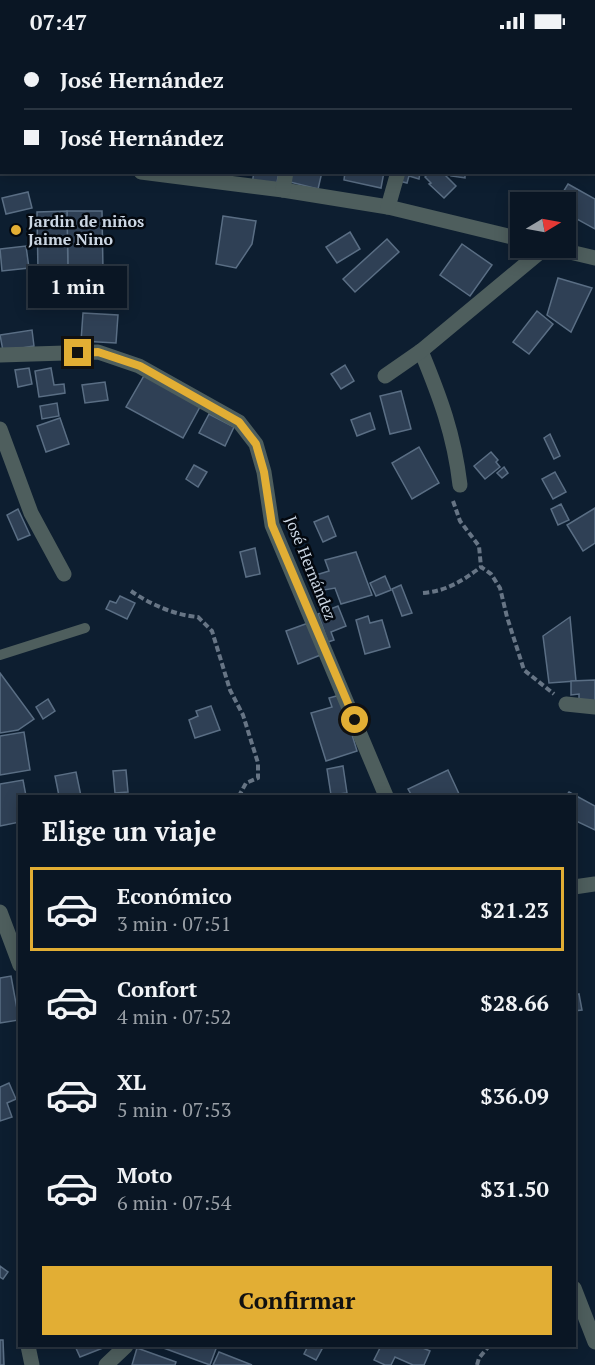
<!DOCTYPE html>
<html lang="es">
<meta charset="utf-8">
<style>
body{margin:0;font-family:"PT Serif",serif;background:#131f2c;color:#f1f3f6;height:100vh;display:flex;flex-direction:column;font-size:22px;white-space:nowrap}
*{box-sizing:border-box;margin:0}
p{font-size:20px;color:#999fa6}
.icon{flex:none;width:33px;height:33px;fill:none;stroke:currentColor;stroke-width:2;stroke-linecap:round;stroke-linejoin:round}
.map{position:relative;flex:1;overflow:hidden}
.side{position:absolute;left:18px;top:753px;width:558px;height:552px;display:flex;flex-direction:column;background:#0a1624;border-radius:0px;box-shadow:0 3px 15px #0003,0 0 0 2px #2a3541}
.side>*{flex:none}
.hud{position:absolute;left:0px;top:0px;width:596px;height:132px;box-shadow:0 3px 15px #0003,0 0 0 2px #2a3541;display:grid;align-content:center;height:132px;padding:0 24px;background:#0a1624}
.needle{width:39px;rotate:80deg}
.buttons{position:absolute;left:510px;top:150px;display:grid;gap:12px}
.buttons a{display:grid;place-items:center;width:66px;height:66px;border-radius:0px;background:#0a1624;box-shadow:0 3px 15px #0003,0 0 0 2px #2a3541;font-size:30px}
.end{position:absolute;width:27px;height:27px;margin:-14px;border:8px solid #e2ae34;background:#111;box-shadow:0 0 0 3px #111}
.from{border-radius:50%}
.bubble{position:absolute;height:42px;border-radius:0px;background:#0a1624;box-shadow:0 3px 15px #0003,0 0 0 2px #2a3541;font-size:20px;font-weight:600;line-height:42px;text-align:center}
.hud b{display:flex;align-items:center;gap:21px;height:57px;font-size:22px}
.hud b+b{border-top:2px solid #2a3541}
.hud i{width:15px;height:15px;background:#f1f3f6}
ul{padding:0;list-style:none}
li{display:flex;align-items:center;gap:18px;height:84px;margin:0 12px 9px;padding:0 12px;border:3px solid transparent;border-radius:0px}
li div{flex:1}
li b{display:block;font-size:22px}
li em{font-style:normal;font-weight:600}
li.on{border-color:#e2ae34}
li>.icon{width:54px;height:54px;stroke-width:1.5}
h2{padding:0 24px;font-size:27px;line-height:72px}
.button{display:flex;gap:12px;margin-top:auto;padding:12px 24px}
.button a{flex:1;height:69px;border-radius:0px;background:#e2ae34;color:#111;font-size:24px;font-weight:600;line-height:69px;text-align:center}
.status{display:flex;justify-content:space-between;align-items:center;height:42px;padding:0 30px;background:#0a1624;direction:ltr}
.status svg{height:16px;fill:currentColor}
.map>svg:first-child{display:block}
</style>
<div class="status"><b>07:47</b><svg viewBox="0 0 49 12"><path d="M0 12V9h3v3zM5 12V6h3v6zM10 12V3h3v9zM15 12V0h3v12zM26 1h20v11H26zM47 4h2v5h-2z"/></svg></div>
<div class="map">
<svg width="595" height="1323" viewBox="0 0 595 1323">
<rect width="100%" height="100%" fill="#0d1e30"/>
<g fill="#2f4055" stroke="#5a6e84" stroke-width="1.5">
<polygon points="0,0 22,2 2,2 0,52"/>
<polygon points="184,0 211,0 183,2"/>
<polygon points="334,0 363,0 363,1 334,2"/>
<polygon points="434,0 462,0 434,2"/>
<polygon points="215,130 233,130 231,136"/>
<polygon points="254,130 279,130 276,146 252,142"/>
<polygon points="292,130 322,130 318,147 290,140"/>
<polygon points="345,130 384,130 381,146 344,138"/>
<polygon points="401,130 420,130 419,137 409,134 407,141 399,139"/>
<polygon points="425,130 446,130 444,132 456,144 444,156 429,142 431,141 425,135 427,133"/>
<polygon points="452,130 465,130 465,136 451,134"/>
<polygon points="568,142 595,157 595,187 566,171 566,160 557,160"/>
<polygon points="28,150 32,166 6,172 2,156"/>
<polygon points="67,169 102,169 103,229 68,230"/>
<polygon points="67,169 68,230 38,230 37,170"/>
<polygon points="223,174 256,179 252,202 236,226 216,222"/>
<polygon points="350,190 360,207 337,221 326,205"/>
<polygon points="387,197 399,210 355,250 343,237"/>
<polygon points="462,202 492,223 470,254 440,233"/>
<polygon points="26,204 29,226 2,229 0,207"/>
<polygon points="558,236 592,246 571,290 547,273"/>
<polygon points="537,269 553,282 529,312 513,300"/>
<polygon points="83,271 118,273 116,301 81,299"/>
<polygon points="32,288 34,304 3,309 0,293"/>
<polygon points="345,323 354,339 341,347 331,332"/>
<polygon points="29,326 32,342 18,345 15,328"/>
<polygon points="51,326 54,343 64,342 65,351 39,355 35,329"/>
<polygon points="145,332 201,363 183,396 126,365"/>
<polygon points="105,340 108,358 85,361 82,343"/>
<polygon points="401,349 411,387 390,392 380,354"/>
<polygon points="57,361 59,374 42,377 40,364"/>
<polygon points="370,371 375,387 357,394 351,378"/>
<polygon points="209,372 234,385 225,404 199,391"/>
<polygon points="60,376 69,402 46,410 37,384"/>
<polygon points="550,392 560,414 554,417 544,396"/>
<polygon points="419,405 439,441 412,457 392,421"/>
<polygon points="491,410 498,418 496,420 500,425 485,437 474,424"/>
<polygon points="194,423 207,430 198,445 186,437"/>
<polygon points="504,425 508,431 502,436 497,431"/>
<polygon points="555,430 566,450 553,457 542,437"/>
<polygon points="561,462 569,478 558,483 551,467"/>
<polygon points="595,466 595,501 583,509 567,483"/>
<polygon points="18,467 30,493 18,498 7,473"/>
<polygon points="328,474 336,494 323,500 314,480"/>
<polygon points="255,506 260,532 246,535 240,510"/>
<polygon points="356,510 372,553 341,562 335,546 324,548 316,533 329,529 325,518"/>
<polygon points="385,534 391,548 376,554 370,541"/>
<polygon points="401,543 412,571 402,574 392,547"/>
<polygon points="120,554 135,561 127,577 106,567 110,559 116,561"/>
<polygon points="338,564 346,584 331,590 334,598 328,600 318,572"/>
<polygon points="368,574 370,581 382,578 390,605 365,612 356,578"/>
<polygon points="570,575 576,639 549,641 543,594"/>
<polygon points="311,580 323,612 298,622 286,589"/>
<polygon points="0,631 34,677 18,688 0,691"/>
<polygon points="595,638 595,661 579,662 579,652 571,653 571,639"/>
<polygon points="340,653 357,709 326,719 311,671 332,665 329,656"/>
<polygon points="48,657 55,669 43,677 36,665"/>
<polygon points="211,664 220,688 195,696 189,678 198,674 196,669"/>
<polygon points="24,690 30,728 0,733 0,694"/>
<polygon points="343,724 347,751 331,753 327,727"/>
<polygon points="126,728 128,750 115,751 113,729"/>
<polygon points="448,728 460,754 412,754 408,747"/>
<polygon points="76,730 81,754 59,754 55,734"/>
<polygon points="23,738 26,754 20,754 20,780 0,784 0,742"/>
<polygon points="569,750 595,764 595,788 574,778 574,754 566,754"/>
<polygon points="11,934 19,978 0,981 0,936"/>
<polygon points="579,952 582,968 574,969 574,953"/>
<polygon points="9,1041 16,1057 7,1061 12,1075 0,1079 0,1045"/>
<polygon points="0,1224 8,1230 3,1237 0,1235"/>
<polygon points="0,1298 3,1298 4,1323 0,1323"/>
<polygon points="75,1304 108,1304 80,1315"/>
<polygon points="158,1304 217,1304 210,1323"/>
<polygon points="308,1304 316,1304 322,1307 316,1318 304,1312"/>
<polygon points="381,1304 418,1304 430,1309 424,1323 413,1323 395,1315 391,1323 385,1323 374,1318"/>
<polygon points="137,1306 176,1320 175,1323 132,1323"/>
<polygon points="219,1310 252,1323 213,1323"/>
</g>
<g fill="none" stroke-linecap="round" stroke-linejoin="round">
<g stroke="#677585" stroke-width="4" stroke-dasharray="6 3" stroke-linecap="butt">
<polyline points="453,459 460,479 479,504 481,525 491,532 500,546 507,575 524,628 554,652"/>
<path d="M131,549C150,562 174,573 198,575L212,589L230,648L243,673L258,721V736L246,741L239,754"/>
<path d="M423,551C447,549 462,539 481,525"/>
<polyline points="477,1323 479,1316 489,1304"/>
</g>
<polyline stroke="#4e5e5d" stroke-width="10" points="0,613 85,586"/>
<g stroke="#4e5e5d" stroke-width="15">
<polyline points="77,2 78,0"/>
<polyline points="305,2 305,0"/>
<polyline points="594,68 595,68"/>
<polyline points="0,80 2,79"/>
<polyline points="0,121 2,121"/>
<polyline points="141,130 283,148 388,165 520,197"/>
<polyline points="283,148 286,130"/>
<polyline points="388,165 398,130"/>
<polyline points="553,206 595,216"/>
<path d="M421,309C440,355 454,392 460,443"/>
<polyline points="0,313 98,310 139,324 239,380 256,402 264,430 272,483 386,754"/>
<polyline points="385,334 421,309 545,206"/>
<polyline points="0,387 31,471 64,532"/>
<polyline points="566,662 595,665"/>
<polyline points="574,845 595,842"/>
<polyline points="0,870 20,923"/>
<polyline points="574,1246 595,1300"/>
<polyline points="28,1304 32,1323"/>
<polyline points="106,1323 126,1304"/>
</g>
</g>
<g fill="none" stroke-linecap="round" stroke-linejoin="round">
<polyline stroke="#e2ae34" stroke-width="8" points="78,311 98,310 140,324 239,380 256,402 264,430 272,483 355,678"/>
</g>
<circle fill="#e2ae34" stroke="#03080f" stroke-width="2" cx="16" cy="188" r="6"/>
<g text-anchor="middle" dominant-baseline="central" stroke-width="5" stroke-linejoin="round" paint-order="stroke">
<g font-size="16" font-weight="bold" fill="#ccd7e4" stroke="#03080f" text-anchor="start">
<text x="28" y="179">Jardin de niños<tspan x="28" dy="18">Jaime Nino</tspan></text>
</g>
<g font-size="16" fill="#ccd7e4" stroke="#03080f">
<text transform="translate(311 526) rotate(68)">José Hernández</text>
</g>
</g>
</svg>
<div class="buttons">
<a><svg class="needle" viewBox="-14 -14 28 28"><path d="M0-13l5 13h-10z" fill="#e53935"/><path d="M0 13l5-13h-10z" fill="#999fa6"/></svg></a>
</div>
<i class="end from" style="left:355px;top:678px"></i>
<i class="end" style="left:78px;top:311px"></i>
<div class="bubble" style="left:28px;top:224px;width:99px">1 min</div>
<div class="hud">
<b><i class="from"></i>José Hernández</b>
<b><i></i>José Hernández</b>
</div>
<section class="side">
<h2>Elige un viaje</h2>
<ul>
<li class="on"><svg class="icon" aria-label="car" viewBox="0 0 24 24"><path d="M5 17H2v-5l4-1 3-4h7l3 4 3 1v5h-3M9 17h6M6 11h13"/><circle cx="7" cy="17" r="2"/><circle cx="17" cy="17" r="2"/></svg><div><b>Económico</b><p>3 min · 07:51</p></div><em>$21.23</em></li>
<li><svg class="icon" aria-label="car" viewBox="0 0 24 24"><path d="M5 17H2v-5l4-1 3-4h7l3 4 3 1v5h-3M9 17h6M6 11h13"/><circle cx="7" cy="17" r="2"/><circle cx="17" cy="17" r="2"/></svg><div><b>Confort</b><p>4 min · 07:52</p></div><em>$28.66</em></li>
<li><svg class="icon" aria-label="car" viewBox="0 0 24 24"><path d="M5 17H2v-5l4-1 3-4h7l3 4 3 1v5h-3M9 17h6M6 11h13"/><circle cx="7" cy="17" r="2"/><circle cx="17" cy="17" r="2"/></svg><div><b>XL</b><p>5 min · 07:53</p></div><em>$36.09</em></li>
<li><svg class="icon" aria-label="car" viewBox="0 0 24 24"><path d="M5 17H2v-5l4-1 3-4h7l3 4 3 1v5h-3M9 17h6M6 11h13"/><circle cx="7" cy="17" r="2"/><circle cx="17" cy="17" r="2"/></svg><div><b>Moto</b><p>6 min · 07:54</p></div><em>$31.50</em></li>
</ul>
<div class="button"><a>Confirmar</a></div>
</section>
</div>
